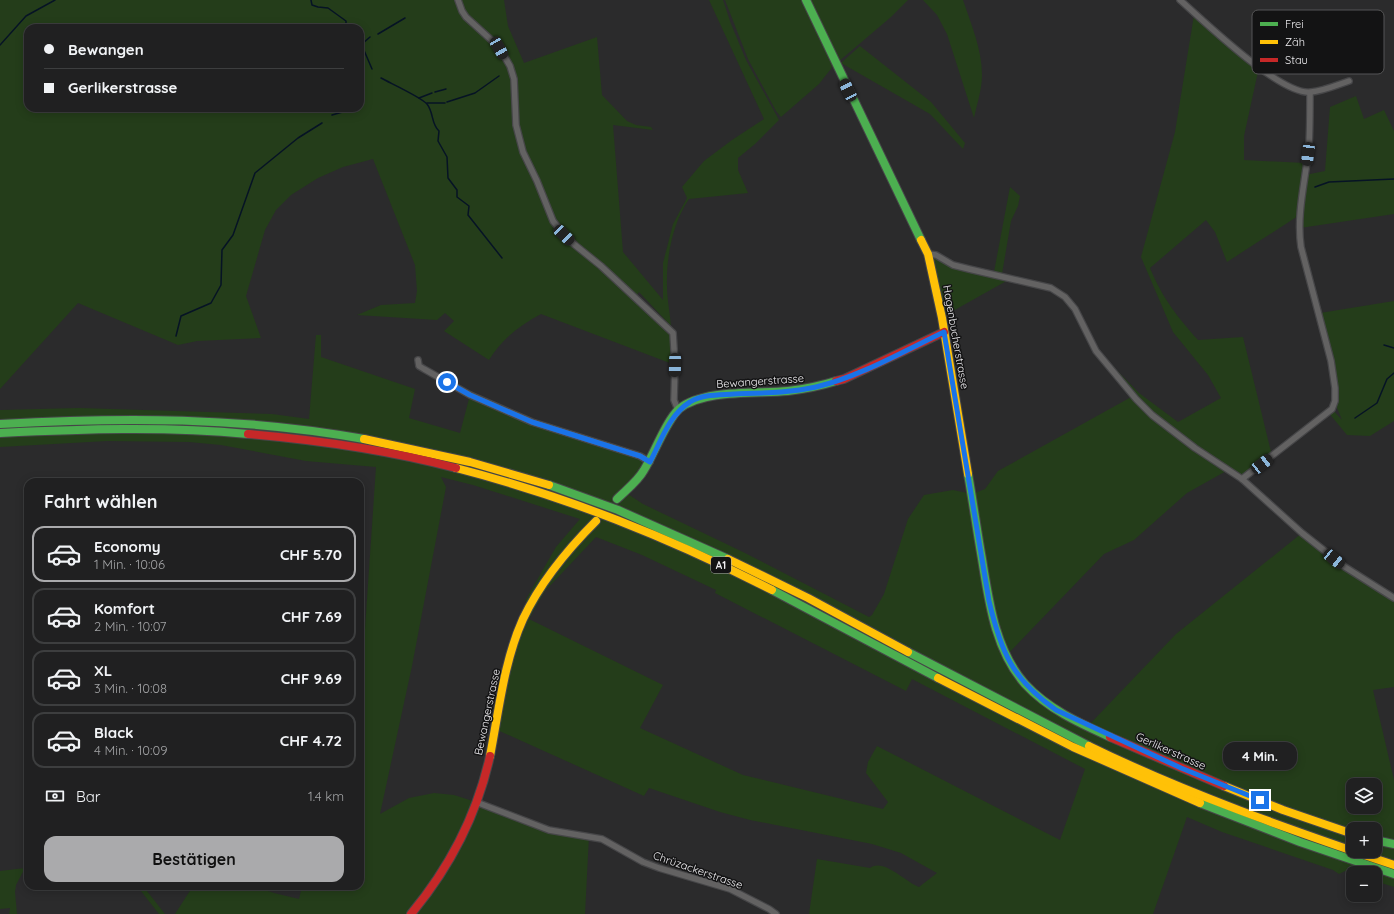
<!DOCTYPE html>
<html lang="de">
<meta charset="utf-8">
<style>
body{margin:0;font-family:Quicksand,sans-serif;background:#2d2d2e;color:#f1f3f6;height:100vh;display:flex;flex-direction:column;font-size:15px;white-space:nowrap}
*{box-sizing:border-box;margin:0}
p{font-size:13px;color:#a2a3a5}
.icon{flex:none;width:22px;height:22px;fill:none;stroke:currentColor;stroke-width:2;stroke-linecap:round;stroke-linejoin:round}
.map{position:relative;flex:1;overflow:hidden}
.side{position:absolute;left:24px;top:478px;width:340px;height:412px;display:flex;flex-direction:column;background:#202021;border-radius:12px;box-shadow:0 2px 10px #0003,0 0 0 1px #3d3e3f}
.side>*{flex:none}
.hud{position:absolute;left:24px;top:24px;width:340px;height:88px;border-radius:12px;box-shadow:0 2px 10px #0003,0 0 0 1px #3d3e3f;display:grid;align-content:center;height:88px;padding:0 20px;background:#202021}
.tools{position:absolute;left:1346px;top:778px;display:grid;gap:8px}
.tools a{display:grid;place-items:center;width:36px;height:36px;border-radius:8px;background:#202021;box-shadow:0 2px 10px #0003,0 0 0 1px #3d3e3f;font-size:20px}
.end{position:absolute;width:18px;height:18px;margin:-9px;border:5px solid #1a73e8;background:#fff;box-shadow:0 0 0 2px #fff}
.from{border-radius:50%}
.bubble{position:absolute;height:28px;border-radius:12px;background:#202021;box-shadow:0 2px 10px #0003,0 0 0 1px #3d3e3f;font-size:13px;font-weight:800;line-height:28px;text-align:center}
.car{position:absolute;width:12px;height:24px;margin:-12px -6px;border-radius:5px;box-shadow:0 0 3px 1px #0007;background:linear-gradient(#222 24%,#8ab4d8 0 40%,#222 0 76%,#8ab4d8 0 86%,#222 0)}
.hud b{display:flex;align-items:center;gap:14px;height:38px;font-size:15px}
.hud b+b{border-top:1px solid #3d3e3f}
.hud i{width:10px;height:10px;background:#f1f3f6}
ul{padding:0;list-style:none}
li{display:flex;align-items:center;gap:12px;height:56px;margin:0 8px 6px;padding:0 12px;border:2px solid #3d3e3f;border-radius:12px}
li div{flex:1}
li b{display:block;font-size:15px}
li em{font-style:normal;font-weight:800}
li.selected{border-color:#aaaaac}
li>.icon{width:36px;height:36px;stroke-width:1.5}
h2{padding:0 20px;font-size:18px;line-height:48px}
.pay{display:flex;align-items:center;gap:10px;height:44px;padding:0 20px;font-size:15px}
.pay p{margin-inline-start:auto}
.button{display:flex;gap:8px;margin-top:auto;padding:8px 20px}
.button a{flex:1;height:46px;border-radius:12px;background:#aaaaac;color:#111;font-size:16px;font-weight:800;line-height:46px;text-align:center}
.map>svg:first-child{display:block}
</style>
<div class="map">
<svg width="1394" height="914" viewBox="0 0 1394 914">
<rect width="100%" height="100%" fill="#2b2b2c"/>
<g fill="#243d1a" fill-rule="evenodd">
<path d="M0,0H504L508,26L524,63L597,37L602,95L627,121L636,125L651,127L653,130L613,125L623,252L663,300V263L673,224L687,198L682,187L704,161L732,140L764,119L709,0H723L731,24L746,60L779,120L755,144L738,158V170L748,193L689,199C673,222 666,257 667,286C667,299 670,313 671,326L639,292L637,295L632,292L673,333L675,365L541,314C520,325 502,339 489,360L444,331L454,321L445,313L437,320L357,315L381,305L415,303L417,291L415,265L373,159L343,167L318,178L291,195L276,210L265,230L246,296L261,338L197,341L178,345L78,303L0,389ZM28,28H360V108H28Z"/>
<polygon points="725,0 803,0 834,65 819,84 781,117 776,111 748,59"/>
<polygon points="809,0 908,0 891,17 838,62"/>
<path d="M923,0H963C971,24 982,49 982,75C982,89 977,104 974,118L947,34L937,15Z"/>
<path d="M1194,15L1259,67L1244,136V160L1305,163L1298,216L1227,262L1215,232L1206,220L1150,268C1163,299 1176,315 1198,340L1243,337L1272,456L1242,479L1228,470L1187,493L1134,540L1104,554L1006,656L1025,685L1088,726L1176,634L1302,533L1345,567L1394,598V687L1373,690L1394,780V887L1375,881V873L1353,874L1345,871L1339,874L1333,870L1222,832L1187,817L1153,914H809L817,859L870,868C884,858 905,882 919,887L937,873L901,853L872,844L750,820L720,812L649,788L644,796L495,729L508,666L530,603L525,601L556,547L580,519L473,485L441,477L446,487L412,666L380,814L409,798L434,793L454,795L476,802L549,830L589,836L585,914H175L193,886H254L274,893L299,899L302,886L316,888L317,886H360V702L376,467L306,461L221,445L189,442L107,441L0,447V410L79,408L272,414L309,419L316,335H321V357L415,389L409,418L460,433L470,395L532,422L650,462L625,492L643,504L745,553L869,617L872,615L884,594L908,519L924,495L953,490L972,494L985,489L998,471L1133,396L1137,397L1104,357L1139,393L1178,422L1221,398L1208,375L1173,332L1141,257L1175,132ZM596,537L642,555L716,590L715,593L906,691L912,679L1085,769L1060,840L877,746L868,762L866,773L888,802L883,809L743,775L640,728L663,685L529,619L545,591ZM1353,785H1375V807H1353ZM1353,829H1375V851H1353Z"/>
<polygon points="860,46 931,102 965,143 963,149 930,114 841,63"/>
<polygon points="1356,96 1364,119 1384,110 1394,131 1394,214 1300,228 1305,175 1325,171 1330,107"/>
<polygon points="1010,187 1020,196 1018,206 1011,221 1002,274 994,272"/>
<polygon points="935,257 1010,279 944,316 933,260"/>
<polygon points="1394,301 1394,421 1370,436 1347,435 1328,412 1332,409 1342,420 1335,403 1320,313"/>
<polygon points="25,868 16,885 15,892 17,914 9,914 10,908 0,909 0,871"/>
<polygon points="137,886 143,886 165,914 159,914"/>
</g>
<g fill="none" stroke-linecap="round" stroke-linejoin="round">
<g stroke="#061325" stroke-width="1.5">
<polyline points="311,0 312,5 318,7 328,8 346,21 346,28"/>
<polyline points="378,34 405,18"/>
<polyline points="360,41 372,69"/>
<polyline points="362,44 370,37"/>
<polyline points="0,45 26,16 55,0"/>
<polyline points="360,56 363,48"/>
<path d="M381,78C390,83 421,97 427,104C434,113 431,124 439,131L438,141L447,157L448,178L457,190V197L469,206L468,215L502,258"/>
<polyline points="435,92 446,89"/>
<polyline points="419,98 432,93"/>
<polyline points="447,102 475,93 499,76"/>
<polyline points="427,103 445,103"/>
<polyline points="332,115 346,111 346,108"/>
<polyline points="1315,187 1329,182 1394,179"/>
<polyline points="176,336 181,316 211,303 221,285 222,250 233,235 255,173 298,138 322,123"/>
<polyline points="1384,345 1394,348"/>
<polyline points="1355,418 1377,403 1387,379 1394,373"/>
</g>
<g stroke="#464648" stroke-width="8">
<g id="street">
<polyline points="458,0 462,11 466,17 499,47 510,66 514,79 516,125 523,152 537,181 553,221 564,235 575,245 601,266 673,333 675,365 674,400 678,410"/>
<path d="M1180,0C1204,21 1281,96 1311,92C1323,91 1337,85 1349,81"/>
<polyline points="928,254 936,255 953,265 969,269 1051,288 1065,297 1075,309 1096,351 1136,399 1152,415 1195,448 1242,479 1302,533 1345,567 1394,598"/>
<polyline points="418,360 419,366 424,369 470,395 532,422 640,456 650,462"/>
<path d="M1242,479L1332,409L1335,401V388L1331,361L1301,247C1296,213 1306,179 1309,145C1310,128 1310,110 1310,93"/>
<polyline points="476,802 549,830 602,839 643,862 659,868 730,889 769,909 776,914"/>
</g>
</g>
<g stroke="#464648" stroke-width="10">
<g id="fast">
<polyline points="806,0 921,240"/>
<path d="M0,424C123,417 242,417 364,439"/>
<path d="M0,433C83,429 165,426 248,434"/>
<path d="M968,474C973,502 977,531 982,559C989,602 995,650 1025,684C1048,709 1079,723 1110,737"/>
<polyline points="549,485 618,510 728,559"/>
<path d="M617,499C626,490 638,481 644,470C654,454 666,421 679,409C703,389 757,394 788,391C805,389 820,386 836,381"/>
<polyline points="772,590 938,678"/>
<polyline points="908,652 1089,746"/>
<polyline points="1200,803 1300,842 1394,874"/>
<polyline points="1375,840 1394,844"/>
</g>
</g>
<g stroke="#464648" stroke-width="10">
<g id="slow">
<polyline points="921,240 928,254 942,318 968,474"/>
<polyline points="364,439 470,462 549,485"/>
<path d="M456,468C568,497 668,537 772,590"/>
<polyline points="728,559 808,598 908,652"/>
<polyline points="938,678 1073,747 1200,803"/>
<path d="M1089,746C1187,794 1291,830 1394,865"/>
<path d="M490,756C499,710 504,661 523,619C541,581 567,550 596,521"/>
<polyline points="1224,786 1283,810 1353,834"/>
</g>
</g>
<g stroke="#464648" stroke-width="10">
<g id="jam">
<polyline points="836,381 844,379 944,332"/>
<path d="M248,434C318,440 388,450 456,468"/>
<polyline points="1110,737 1224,786"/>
<path d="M411,914C450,867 477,815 490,756"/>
</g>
</g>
<use href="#street" stroke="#636262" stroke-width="5.5"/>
<use href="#fast" stroke="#4caf50" stroke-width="8"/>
<use href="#slow" stroke="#ffc107" stroke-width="8"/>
<use href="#jam" stroke="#c62828" stroke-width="8"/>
</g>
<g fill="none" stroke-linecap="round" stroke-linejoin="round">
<path stroke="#1a73e8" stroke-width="5" d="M447,382L470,395L532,422L640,456L650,462C661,441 669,415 690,402C702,394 720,395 734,394C761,393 789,393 816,387C859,377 904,351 944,332L989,601C1001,652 1012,679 1056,710L1181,768L1260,800"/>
</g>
<g text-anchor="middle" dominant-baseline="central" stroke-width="3" stroke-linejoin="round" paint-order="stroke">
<rect fill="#131314" stroke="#adacaf" stroke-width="1" x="711" y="557" width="20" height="16" rx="3"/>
<g font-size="10" font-weight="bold" fill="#efeef1">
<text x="721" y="565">A1</text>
</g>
<g font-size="11" fill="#efeef1" stroke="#131314">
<text transform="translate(956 337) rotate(80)">Hagenbucherstrasse</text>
<text transform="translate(760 381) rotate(-4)">Bewangerstrasse</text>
<text transform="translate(487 712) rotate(-78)">Bewangerstrasse</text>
<text transform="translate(1171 751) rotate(24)">Gerlikerstrasse</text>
<text transform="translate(698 870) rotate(19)">Chrüzackerstrasse</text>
</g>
</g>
<rect x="1252" y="10" width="132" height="64" rx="6" fill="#131314" stroke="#555556" stroke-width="1"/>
<rect x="1260" y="22" width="18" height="4" fill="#4caf50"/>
<rect x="1260" y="40" width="18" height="4" fill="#ffc107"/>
<rect x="1260" y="58" width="18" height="4" fill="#c62828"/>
<g font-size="11" fill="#efeef1">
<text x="1285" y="28">Frei</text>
<text x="1285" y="46">Zäh</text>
<text x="1285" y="64">Stau</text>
</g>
</svg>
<div class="tools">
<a><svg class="icon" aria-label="layers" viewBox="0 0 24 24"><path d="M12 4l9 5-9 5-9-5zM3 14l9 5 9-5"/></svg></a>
<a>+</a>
<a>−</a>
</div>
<i class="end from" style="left:447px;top:382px"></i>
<i class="end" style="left:1260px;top:800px"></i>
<div class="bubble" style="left:1223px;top:742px;width:74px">4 Min.</div>
<i class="car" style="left:499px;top:48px;rotate:150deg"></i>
<i class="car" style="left:848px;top:90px;rotate:334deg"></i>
<i class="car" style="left:1308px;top:154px;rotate:187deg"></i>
<i class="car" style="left:564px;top:235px;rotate:134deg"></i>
<i class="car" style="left:675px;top:365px;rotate:181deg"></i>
<i class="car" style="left:1262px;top:464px;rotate:52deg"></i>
<i class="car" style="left:1334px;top:559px;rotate:129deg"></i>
<div class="hud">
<b><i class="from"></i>Bewangen</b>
<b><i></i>Gerlikerstrasse</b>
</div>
<section class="side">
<h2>Fahrt wählen</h2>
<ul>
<li class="selected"><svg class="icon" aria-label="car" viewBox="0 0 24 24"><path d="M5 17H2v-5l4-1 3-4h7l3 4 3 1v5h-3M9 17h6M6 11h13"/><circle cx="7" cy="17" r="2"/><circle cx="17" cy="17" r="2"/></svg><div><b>Economy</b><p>1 Min. · 10:06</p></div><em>CHF 5.70</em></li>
<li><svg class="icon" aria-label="car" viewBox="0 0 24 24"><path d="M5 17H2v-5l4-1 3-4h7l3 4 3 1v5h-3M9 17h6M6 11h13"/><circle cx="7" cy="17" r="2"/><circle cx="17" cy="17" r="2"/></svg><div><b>Komfort</b><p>2 Min. · 10:07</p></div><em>CHF 7.69</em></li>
<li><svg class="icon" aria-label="car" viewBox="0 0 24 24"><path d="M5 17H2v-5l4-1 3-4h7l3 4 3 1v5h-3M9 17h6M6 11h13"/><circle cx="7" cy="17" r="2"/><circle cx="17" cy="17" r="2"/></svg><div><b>XL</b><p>3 Min. · 10:08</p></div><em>CHF 9.69</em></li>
<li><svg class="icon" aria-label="car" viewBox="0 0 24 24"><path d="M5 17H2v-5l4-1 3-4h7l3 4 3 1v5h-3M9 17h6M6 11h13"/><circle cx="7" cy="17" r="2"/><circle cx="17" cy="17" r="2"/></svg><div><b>Black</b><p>4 Min. · 10:09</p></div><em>CHF 4.72</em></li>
</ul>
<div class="pay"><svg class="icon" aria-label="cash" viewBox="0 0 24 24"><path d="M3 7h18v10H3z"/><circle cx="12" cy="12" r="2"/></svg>Bar<p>1.4 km</p></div>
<div class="button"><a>Bestätigen</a></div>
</section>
</div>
